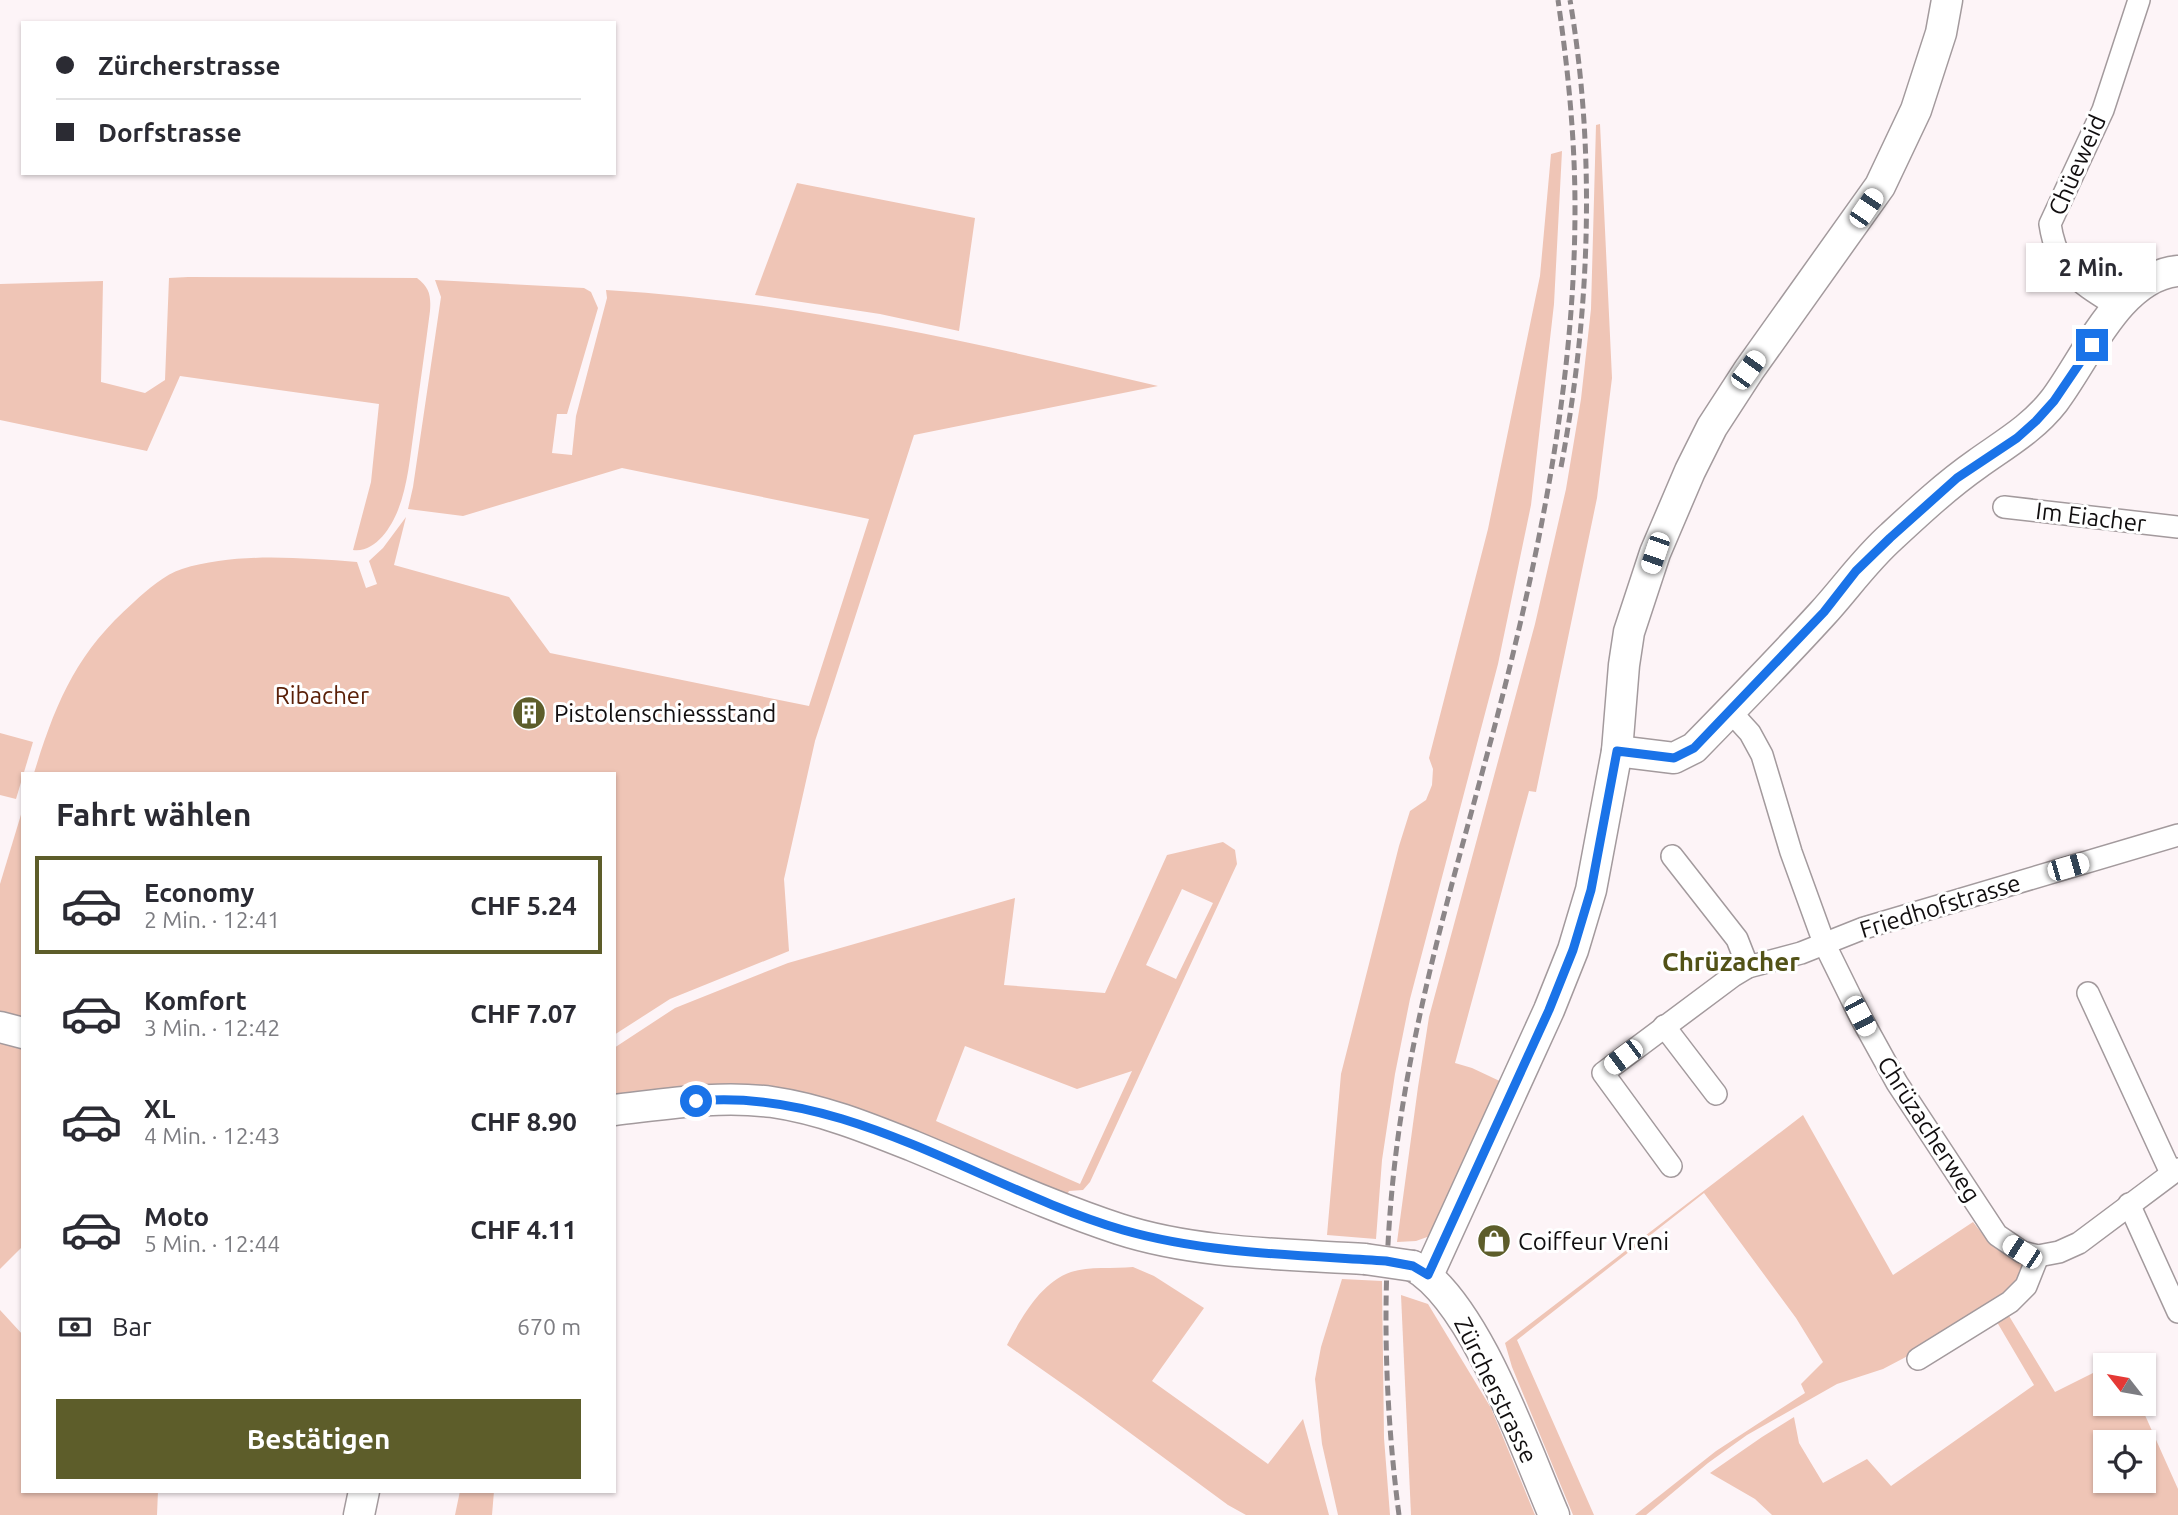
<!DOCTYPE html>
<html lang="de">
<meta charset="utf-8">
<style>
body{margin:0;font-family:Ubuntu,sans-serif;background:#f2f2f3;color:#2b2b33;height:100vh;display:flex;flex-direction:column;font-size:26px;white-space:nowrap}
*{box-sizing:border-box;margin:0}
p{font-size:23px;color:#7c7c81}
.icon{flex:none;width:38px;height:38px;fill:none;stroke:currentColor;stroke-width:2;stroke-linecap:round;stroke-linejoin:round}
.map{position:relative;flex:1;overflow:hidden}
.details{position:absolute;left:21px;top:772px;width:595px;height:721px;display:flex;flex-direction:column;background:#fff;border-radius:0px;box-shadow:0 2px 5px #0004}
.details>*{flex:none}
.top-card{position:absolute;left:21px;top:21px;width:595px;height:154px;border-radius:0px;box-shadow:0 2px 5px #0004;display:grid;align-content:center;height:154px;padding:0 35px;background:#fff}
.needle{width:46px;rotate:301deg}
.fabs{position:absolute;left:2093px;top:1353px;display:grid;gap:14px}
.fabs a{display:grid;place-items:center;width:63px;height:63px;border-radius:0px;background:#fff;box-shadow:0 2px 5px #0004;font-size:35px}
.end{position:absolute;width:32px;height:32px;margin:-16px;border:9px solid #1a73e8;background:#fff;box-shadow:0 0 0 4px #fff}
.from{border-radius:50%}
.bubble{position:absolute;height:49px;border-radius:0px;background:#fff;box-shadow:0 2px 5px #0004;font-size:23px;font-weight:600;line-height:49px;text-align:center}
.car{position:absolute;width:21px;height:42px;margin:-21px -10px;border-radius:9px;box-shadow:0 0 5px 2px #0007;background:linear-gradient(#fff 24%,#345 0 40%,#fff 0 76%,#345 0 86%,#fff 0)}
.top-card b{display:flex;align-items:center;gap:24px;height:66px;font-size:26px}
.top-card b+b{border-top:2px solid #e1e1e2}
.top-card i{width:18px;height:18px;background:#2b2b33}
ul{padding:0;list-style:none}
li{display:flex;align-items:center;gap:21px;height:98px;margin:0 14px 10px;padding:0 21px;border:4px solid transparent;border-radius:0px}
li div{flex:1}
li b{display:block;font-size:26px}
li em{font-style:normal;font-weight:600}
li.current{border-color:#5d5d2a}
li>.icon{width:63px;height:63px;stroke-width:1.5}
h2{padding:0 35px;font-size:32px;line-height:84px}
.pay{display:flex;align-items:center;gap:18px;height:77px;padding:0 35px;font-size:26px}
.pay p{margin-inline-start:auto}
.cta{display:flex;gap:14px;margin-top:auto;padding:14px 35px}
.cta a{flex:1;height:80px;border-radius:0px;background:#5d5d2a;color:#fff;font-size:28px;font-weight:600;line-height:80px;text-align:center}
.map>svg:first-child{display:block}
</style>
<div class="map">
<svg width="2178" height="1515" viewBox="0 0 2178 1515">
<rect width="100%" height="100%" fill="#fdf4f7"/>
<g fill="#efc5b6" fill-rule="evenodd">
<polygon points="1600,124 1612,378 1597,498 1536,792 1529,791 1455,1063 1472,1068 1506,1084 1430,1236 1416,1241 1397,1242 1418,1087 1429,1017 1535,624 1566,489 1581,399 1591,309 1596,125"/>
<polygon points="1562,151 1554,304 1531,505 1498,664 1410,999 1395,1074 1382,1160 1376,1239 1327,1235 1341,1074 1399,846 1410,811 1426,800 1432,785 1433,769 1429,758 1488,529 1540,276 1551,154"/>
<polygon points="797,183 975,218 959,331 880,314 755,295"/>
<path d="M188,277L417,278C430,288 431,296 430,311C425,351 419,390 414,430C410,456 408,485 398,510C391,528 375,553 353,550L371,482L379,404L180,376L147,451L0,420V284L103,281L101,382L145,393L165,380L169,278Z"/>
<path d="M435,280L584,288L591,292L598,308L567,414H557L552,453L572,455L576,416L607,298L606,290C793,301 977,343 1158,386L914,435L815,741L784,879L789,951L670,999L614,1035V774L34,773C56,702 76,653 134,602C148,589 164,575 182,569C237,552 300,558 357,562L366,588L377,584L369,561L383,548L406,517L394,565L509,597L550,653L809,706L869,519L622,468L463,516L408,509L413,487L441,297Z"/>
<polygon points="0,733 33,742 16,799 0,795"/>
<polygon points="23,808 23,1021 0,1015 0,884"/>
<path d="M1223,842L1235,850L1237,864L1090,1182L1083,1190L1069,1191L1065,1199L911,1132L671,1092L614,1094V1048L675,1008L788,963L1015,898L1004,985L1105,993L1167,855ZM1182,889L1213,903L1176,979L1146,965ZM965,1046L1077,1089L1132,1071L1080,1184L936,1121Z"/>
<polygon points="0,1038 23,1044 23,1246 0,1269"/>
<polygon points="1803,1115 1893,1275 1973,1222 1988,1241 2025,1266 2026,1273 2007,1298 1942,1338 1883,1369 1837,1384 1747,1435 1708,1463 1646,1515 1635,1515 1716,1451 1805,1393 1801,1384 1823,1362 1796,1318 1704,1193 1517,1340 1594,1515 1573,1515 1512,1367 1505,1343"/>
<path d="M1133,1267L1154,1276L1204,1308L1152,1381L1268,1464L1303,1419L1329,1515H1246L1228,1505L1084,1399L1007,1345C1021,1318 1041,1282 1071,1272C1089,1266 1114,1269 1133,1267Z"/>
<polygon points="1342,1279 1382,1281 1384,1438 1390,1515 1338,1515 1322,1444 1315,1379 1321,1347"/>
<polygon points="1401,1295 1428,1304 1491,1408 1535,1515 1411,1515"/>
<polygon points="0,1310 23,1335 23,1491 158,1491 157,1515 0,1515"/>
<path d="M2006,1311L2055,1392L2105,1367V1404H2140L2178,1489V1515H1772L1755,1499L1710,1473L1762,1437L1794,1417L1799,1443L1823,1483L1867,1459L1891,1486L2034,1385L1994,1317ZM2105,1442H2144V1480H2105Z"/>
<polygon points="460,1491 494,1491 492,1515 455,1515"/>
</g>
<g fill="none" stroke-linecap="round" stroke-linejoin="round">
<g stroke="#a39a9d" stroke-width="24">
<g id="street">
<path d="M2118,307C2080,283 2057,271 2050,224L2103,110L2139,0"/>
<polyline points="2004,507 2178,527"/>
<polyline points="1730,711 1750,733 1762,755 1791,852 1824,943 1860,1016 1897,1083 1997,1235 2022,1252 2038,1256 2059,1252 2079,1243 2178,1169"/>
<polyline points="1672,856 1737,939 1748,967"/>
<polyline points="2088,993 2171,1173"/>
<polyline points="1664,1026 1716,1094"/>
<polyline points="1671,1166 1603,1073 1733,976 1748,967 1801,953 1864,928 2178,835"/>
<polyline points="2129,1204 2178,1312"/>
<polyline points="1918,1359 2010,1302 2026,1286 2038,1256"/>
</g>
</g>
<g stroke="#a39a9d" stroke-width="33">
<g id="secondary">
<path d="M1617,751L1674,758L1694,748C1737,704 1780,660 1822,614C1846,588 1864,561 1892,536C1919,511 1947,485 1977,464C2005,444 2033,428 2054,401C2086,359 2119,276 2178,271"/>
<polyline points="0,1027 23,1033"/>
<path d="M614,1110C667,1104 719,1095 772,1102C821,1109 868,1128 913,1146C981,1174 1049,1206 1119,1229C1196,1254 1285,1254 1365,1259"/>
<path d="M1413,1266C1475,1301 1525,1448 1554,1515"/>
<polyline points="1428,1275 1549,1010 1573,950 1591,890 1617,751 1624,665 1629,632 1655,553 1690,471 1712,427 1749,370 1880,186 1916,110 1941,33 1947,0"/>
<polyline points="359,1515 364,1491"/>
</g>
</g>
<use href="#street" stroke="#fff" stroke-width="21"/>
<use href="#secondary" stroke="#fff" stroke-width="30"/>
<g stroke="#8c8688" stroke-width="5" stroke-dasharray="10 5" stroke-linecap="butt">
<path d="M1561,467C1590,314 1596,154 1570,0"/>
<path d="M1399,1515C1382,1385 1381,1253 1400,1123C1420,987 1460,857 1495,725C1539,557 1575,382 1575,208C1575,138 1568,69 1558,0"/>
</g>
<g stroke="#a39a9d" stroke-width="33" stroke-linecap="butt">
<polyline id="secondary-bridge" points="1365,1259 1413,1266"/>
</g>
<use href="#secondary-bridge" stroke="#fff" stroke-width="30"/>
</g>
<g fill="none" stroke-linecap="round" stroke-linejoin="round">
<path stroke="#1a73e8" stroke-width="9" d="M696,1101C847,1087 983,1189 1123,1230C1207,1254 1299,1255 1386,1261L1413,1266L1428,1275L1549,1010L1573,950L1591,890L1617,751L1674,758L1694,748L1824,612L1856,571L1890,538L1957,478L2017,438L2036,421L2054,401L2092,345"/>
</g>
<defs>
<g id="building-disc" transform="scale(1.75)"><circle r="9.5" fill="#5d5d2a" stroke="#fff"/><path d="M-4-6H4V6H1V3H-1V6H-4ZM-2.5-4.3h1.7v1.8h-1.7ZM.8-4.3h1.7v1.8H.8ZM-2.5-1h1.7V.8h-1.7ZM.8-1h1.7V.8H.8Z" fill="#fff"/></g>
<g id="shop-disc" transform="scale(1.75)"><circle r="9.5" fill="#5d5d2a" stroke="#fff"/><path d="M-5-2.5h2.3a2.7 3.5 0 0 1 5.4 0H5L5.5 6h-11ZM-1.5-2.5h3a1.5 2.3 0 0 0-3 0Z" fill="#fff"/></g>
</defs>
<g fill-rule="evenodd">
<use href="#building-disc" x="529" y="713"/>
<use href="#shop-disc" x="1494" y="1241"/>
</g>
<g text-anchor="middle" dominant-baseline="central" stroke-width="6" stroke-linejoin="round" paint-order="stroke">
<g font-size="24" fill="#110e0f" stroke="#fff">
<text transform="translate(2077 165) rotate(-66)">Chüeweid</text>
<text transform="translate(2091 517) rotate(7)">Im Eiacher</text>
<text transform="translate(1940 906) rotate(-17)">Friedhofstrasse</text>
<text transform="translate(1929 1129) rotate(57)">Chrüzacherweg</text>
<text transform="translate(1496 1390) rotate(64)">Zürcherstrasse</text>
</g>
<g font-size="24" fill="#5a2008" stroke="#fff">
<text x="322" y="695">Ribacher</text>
</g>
<g font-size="24" fill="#110e0f" stroke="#fff" text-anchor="start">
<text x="554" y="713">Pistolenschiessstand</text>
<text x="1518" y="1241">Coiffeur Vreni</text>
</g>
<g font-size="26" font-weight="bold" fill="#525216" stroke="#fff">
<text x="1731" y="961">Chrüzacher</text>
</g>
</g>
</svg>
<div class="fabs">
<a><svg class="needle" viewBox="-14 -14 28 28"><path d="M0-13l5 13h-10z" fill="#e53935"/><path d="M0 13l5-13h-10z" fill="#7c7c81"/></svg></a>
<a><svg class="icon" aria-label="locate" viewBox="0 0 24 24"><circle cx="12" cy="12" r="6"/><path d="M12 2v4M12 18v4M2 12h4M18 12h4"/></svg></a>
</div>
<i class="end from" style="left:696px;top:1101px"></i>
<i class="end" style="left:2092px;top:345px"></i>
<div class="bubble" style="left:2026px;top:243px;width:130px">2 Min.</div>
<i class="car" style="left:1866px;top:208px;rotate:34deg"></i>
<i class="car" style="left:1748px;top:370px;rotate:36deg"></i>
<i class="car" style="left:1655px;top:553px;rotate:199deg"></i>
<i class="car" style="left:2068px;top:867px;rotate:74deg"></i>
<i class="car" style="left:1860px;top:1016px;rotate:152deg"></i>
<i class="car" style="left:1623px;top:1057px;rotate:233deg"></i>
<i class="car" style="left:2022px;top:1252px;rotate:303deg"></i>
<div class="top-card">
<b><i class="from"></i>Zürcherstrasse</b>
<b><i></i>Dorfstrasse</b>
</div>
<section class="details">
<h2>Fahrt wählen</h2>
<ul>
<li class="current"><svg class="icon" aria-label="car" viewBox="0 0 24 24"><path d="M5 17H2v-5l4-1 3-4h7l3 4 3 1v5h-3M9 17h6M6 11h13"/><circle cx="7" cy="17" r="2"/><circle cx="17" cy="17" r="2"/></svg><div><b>Economy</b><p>2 Min. · 12:41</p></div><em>CHF 5.24</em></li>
<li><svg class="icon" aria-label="car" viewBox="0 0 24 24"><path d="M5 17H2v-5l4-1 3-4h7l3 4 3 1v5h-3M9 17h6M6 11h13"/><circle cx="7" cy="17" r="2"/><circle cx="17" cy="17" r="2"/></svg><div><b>Komfort</b><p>3 Min. · 12:42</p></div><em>CHF 7.07</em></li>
<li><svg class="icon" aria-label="car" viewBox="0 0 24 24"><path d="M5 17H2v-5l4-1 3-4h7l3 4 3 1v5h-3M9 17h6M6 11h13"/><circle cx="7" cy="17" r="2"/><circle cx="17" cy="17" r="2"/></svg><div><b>XL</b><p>4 Min. · 12:43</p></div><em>CHF 8.90</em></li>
<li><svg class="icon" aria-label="car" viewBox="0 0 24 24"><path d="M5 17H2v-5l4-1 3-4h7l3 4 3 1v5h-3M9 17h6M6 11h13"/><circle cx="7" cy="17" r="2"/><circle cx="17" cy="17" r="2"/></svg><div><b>Moto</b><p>5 Min. · 12:44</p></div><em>CHF 4.11</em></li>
</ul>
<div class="pay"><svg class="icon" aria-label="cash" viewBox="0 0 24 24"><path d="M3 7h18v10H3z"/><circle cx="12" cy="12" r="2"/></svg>Bar<p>670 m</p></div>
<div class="cta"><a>Bestätigen</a></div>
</section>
</div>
